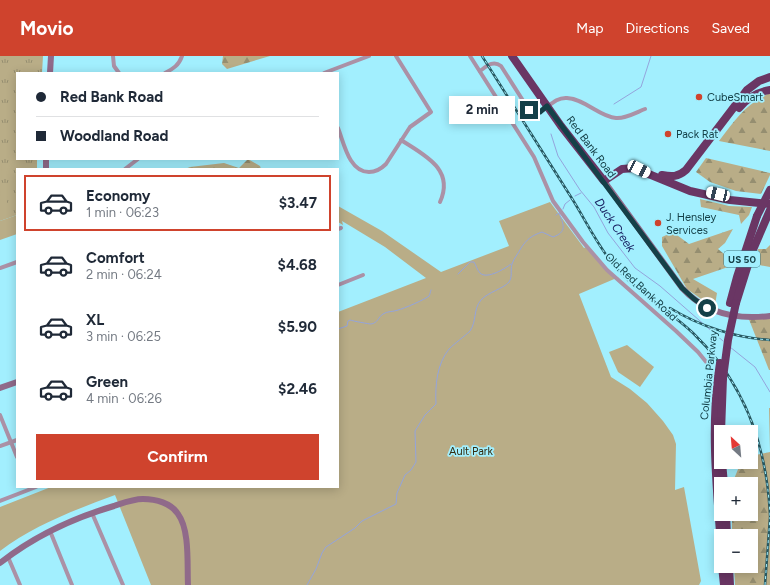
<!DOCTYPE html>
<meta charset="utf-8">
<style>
body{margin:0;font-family:Figtree,sans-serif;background:#f6f6f7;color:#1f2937;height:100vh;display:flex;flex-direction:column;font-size:15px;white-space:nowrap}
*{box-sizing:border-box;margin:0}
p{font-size:13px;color:#747a83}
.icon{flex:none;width:22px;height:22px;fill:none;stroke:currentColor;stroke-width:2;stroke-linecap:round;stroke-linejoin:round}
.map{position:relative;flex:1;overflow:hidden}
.drawer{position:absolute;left:16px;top:112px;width:323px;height:320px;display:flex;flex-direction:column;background:#fff;border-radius:0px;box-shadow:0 2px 10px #0003}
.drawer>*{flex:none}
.banner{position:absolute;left:16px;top:16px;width:323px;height:88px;border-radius:0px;box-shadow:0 2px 10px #0003;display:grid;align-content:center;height:88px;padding:0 20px;background:#fff}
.needle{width:26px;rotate:334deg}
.tools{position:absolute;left:714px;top:369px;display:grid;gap:8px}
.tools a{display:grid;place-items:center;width:44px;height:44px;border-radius:0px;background:#fff;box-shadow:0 2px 10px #0003;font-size:20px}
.end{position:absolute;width:18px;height:18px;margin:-9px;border:5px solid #144048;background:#fff;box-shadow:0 0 0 2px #fff}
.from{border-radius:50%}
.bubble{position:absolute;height:28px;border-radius:0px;background:#fff;box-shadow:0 2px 10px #0003;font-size:13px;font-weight:700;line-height:28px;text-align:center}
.car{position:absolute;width:12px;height:24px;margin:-12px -6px;border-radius:5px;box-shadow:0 0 3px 1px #0007;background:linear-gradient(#fff 24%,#345 0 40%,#fff 0 76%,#345 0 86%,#fff 0)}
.banner b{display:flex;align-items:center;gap:14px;height:38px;font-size:15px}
.banner b+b{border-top:1px solid #e0e1e3}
.banner i{width:10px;height:10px;background:#1f2937}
ul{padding:7px 0 0;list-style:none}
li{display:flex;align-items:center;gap:12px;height:56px;margin:0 8px 6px;padding:0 12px;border:2px solid transparent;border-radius:0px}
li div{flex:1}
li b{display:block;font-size:15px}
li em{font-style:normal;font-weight:700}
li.active{border-color:#cf432d}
li>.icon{width:36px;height:36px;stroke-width:1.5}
.cta{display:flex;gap:8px;margin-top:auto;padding:8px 20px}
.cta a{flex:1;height:46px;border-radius:0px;background:#cf432d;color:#fff;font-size:16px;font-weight:700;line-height:46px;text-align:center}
header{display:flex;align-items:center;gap:24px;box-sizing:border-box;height:56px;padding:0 20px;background:#cf432d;color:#fff}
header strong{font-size:19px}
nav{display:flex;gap:22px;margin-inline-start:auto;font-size:14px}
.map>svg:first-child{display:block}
</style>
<header>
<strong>Movio</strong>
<nav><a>Map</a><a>Directions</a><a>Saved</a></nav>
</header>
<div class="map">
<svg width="770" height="529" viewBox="0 0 770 529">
<defs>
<pattern id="grass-tufts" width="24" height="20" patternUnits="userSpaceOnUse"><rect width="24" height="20" fill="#b9ad87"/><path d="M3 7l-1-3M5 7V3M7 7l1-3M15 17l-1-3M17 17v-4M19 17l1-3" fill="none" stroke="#958e70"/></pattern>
<pattern id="forest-firs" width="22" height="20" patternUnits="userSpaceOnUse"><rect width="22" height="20" fill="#b9ad87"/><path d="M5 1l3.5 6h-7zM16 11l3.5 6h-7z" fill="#958e70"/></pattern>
</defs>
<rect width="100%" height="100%" fill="#a2effe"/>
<polygon fill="url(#grass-tufts)" points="0,0 43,0 42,17 17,17 17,103 37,103 37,113 17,113 17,159 0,165"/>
<g fill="url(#forest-firs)">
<polygon points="223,0 270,0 227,13 222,8"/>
<path d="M770,37V95L719,85C735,64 745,48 770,37Z"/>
<polygon points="706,102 770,117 770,119 761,138 736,135 710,126 696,116"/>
<polygon points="248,103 260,110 261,113 185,113 190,111 224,107 239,112"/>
<polygon points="700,143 729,150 752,151 749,159 741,168 739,159 701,151"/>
<polygon points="733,173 725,187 718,193 729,202 734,209 693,223 717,237 715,249 704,245 687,233 662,190 662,181 673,176 689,188"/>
<polygon points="770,189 770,211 759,209 758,193 766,193"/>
<polygon points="770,260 770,314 769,314 748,261"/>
<polygon points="769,352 770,352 770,529 735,529 734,510 751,510 751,480 732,480 732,458 751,458 751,428 733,428 734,423 741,406 751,406 751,400 770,396"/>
</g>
<g fill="#b9ad87">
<polygon points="2,108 8,108 8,122 1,122"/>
<polygon points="1,133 8,133 7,147 0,147"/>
<path d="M550,146L584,192L588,190L600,206L616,221H619L579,238L611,321L630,333L647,347L663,365L673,379L676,388L675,434L684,431L701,525L699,529H151L115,439C75,454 34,469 0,495V451L51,431H338V256L426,222L385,191L342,165L343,169L338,166V150L382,175L441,216L509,190L499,165Z"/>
<polygon points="17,159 17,178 0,184 0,165"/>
<polygon points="627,289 654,311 640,331 618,316 609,296"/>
</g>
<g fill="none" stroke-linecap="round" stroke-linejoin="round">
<g stroke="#94a4dc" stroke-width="1">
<polyline points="614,48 641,31 651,0"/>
<polyline points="551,78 558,100 580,134 594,151 608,177 635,212 660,230 723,285"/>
<polyline points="575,140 581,137"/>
<polyline points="563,153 565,148 570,144"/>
<path d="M458,218L470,206H474C476,209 477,214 480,217C487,224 506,212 511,208"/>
<path d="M338,273L347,270L348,265L350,264C353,265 369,268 371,268C378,267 378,261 383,258C387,255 393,256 398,254C403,253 426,243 429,240C430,239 430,236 431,234"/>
<polyline points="730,291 755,311 770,336"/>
<path d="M307,529L316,513L322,497L326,491L355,472L362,465L396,448L397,437L405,419L411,414L416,406L415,375L425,359L436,348C435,329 437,308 449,293C455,287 465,280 470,275C477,265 473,253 481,244C488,236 503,233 509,226C513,220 510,215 512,208C514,202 518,198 521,192C527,183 531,180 542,176L553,181C567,176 564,169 559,157L556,159"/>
</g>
<g stroke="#ab91a6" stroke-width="4">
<polyline points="113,0 114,10 119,17"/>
<polyline points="470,0 534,101 553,145 583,186 607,214 676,275 698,296 707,307"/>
<path d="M480,15C487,10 493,4 501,10L529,54L535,58C547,55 553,41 567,42C585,43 600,61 616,62C625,63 637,56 645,53"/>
<path d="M165,17C173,13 179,9 182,0"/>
<polyline points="324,17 369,0"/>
<path d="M338,72C344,87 349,116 369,116C376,116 381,113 386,108L410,71L431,56L396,0"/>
<path d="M401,84C424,99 455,113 440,146"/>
<polyline points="125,113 138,103"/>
<polyline points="338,173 341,172"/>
<polyline points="0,212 17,206"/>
<polyline points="338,229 363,219"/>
<polyline points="0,359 17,401"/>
<polyline points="0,390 17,384"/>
<polyline points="0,445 36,431"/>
<polyline points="92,457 123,529"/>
<polyline points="50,475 72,529"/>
<polyline points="8,501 20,529"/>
</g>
<g stroke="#906a8a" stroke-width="6">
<polyline points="50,17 51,0"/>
<polyline points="46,113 46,103"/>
<path d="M604,125L682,232C705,257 737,264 770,260"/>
<polyline points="0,332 17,326"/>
<path d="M0,507C33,481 73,462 114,450C123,447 133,443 143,443C156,443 171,447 178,458C190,474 187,509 188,529"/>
</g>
<g stroke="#6a3664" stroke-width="8">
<polyline points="512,0 561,70 604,125 622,113 634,112 690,135 730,144 770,148"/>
<path d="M739,52C747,42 757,36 770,34"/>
<path d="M662,119C672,121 678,121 686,114L747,34L759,25L770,21"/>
<polyline points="730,247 737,221 757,160"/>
<polyline points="736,247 752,196 770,154"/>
<path d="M718,321C711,378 717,434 721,490"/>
<polyline points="721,376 723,322"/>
<polyline points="722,406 724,428"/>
<polyline points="726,458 727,480"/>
<polyline points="722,510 724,529"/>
<polyline points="729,510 730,529"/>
</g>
<g stroke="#275861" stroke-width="2.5">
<g id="rail">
<path d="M482,0C512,47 541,94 571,141C585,163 596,187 613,208C635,235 667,253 693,277C744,326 767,390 770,460"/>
<path d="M670,252C699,270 736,282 770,284"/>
<polyline points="765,529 770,461"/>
</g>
</g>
<use href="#rail" stroke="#a2effe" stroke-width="1" stroke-dasharray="3" stroke-linecap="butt"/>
<g stroke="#6a3664" stroke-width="8">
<polyline points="757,160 770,134"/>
<polyline points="718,321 720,307"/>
<polyline points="723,322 728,284 736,247"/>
</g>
</g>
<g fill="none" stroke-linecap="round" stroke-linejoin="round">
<polyline stroke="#144048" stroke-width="5" points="529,54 532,57 540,56 547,50 682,232 694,243 707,252"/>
</g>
<g fill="#cf432d" stroke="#a2effe" stroke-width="1.5">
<circle cx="699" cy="41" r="4"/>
<circle cx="668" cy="78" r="4"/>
<circle cx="658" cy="167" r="4"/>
</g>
<g text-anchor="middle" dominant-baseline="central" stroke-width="3.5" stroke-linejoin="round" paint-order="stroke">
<rect fill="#a2effe" stroke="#3f747f" stroke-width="1" x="724" y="195" width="36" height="16" rx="3"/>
<g font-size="10" font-weight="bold" fill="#144048">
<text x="742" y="203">US 50</text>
</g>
<g font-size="11" fill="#144048" stroke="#a2effe" text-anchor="start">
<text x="707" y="41">CubeSmart</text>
<text x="676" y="78">Pack Rat</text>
<text x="666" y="161">J. Hensley<tspan x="666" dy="13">Services</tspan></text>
</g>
<g font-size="11" fill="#144048" stroke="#a2effe">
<text transform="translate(591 91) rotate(53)">Red Bank Road</text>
<text transform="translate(641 231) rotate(43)">Old Red Bank Road</text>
<text transform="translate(709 319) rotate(-84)">Columbia Parkway</text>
</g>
<g font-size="11" fill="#342b0f" stroke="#a2effe">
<text x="471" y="395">Ault Park</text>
</g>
<g font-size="12" font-style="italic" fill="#192162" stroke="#a2effe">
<text transform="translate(615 169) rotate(56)">Duck Creek</text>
</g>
</g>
</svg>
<div class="tools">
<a><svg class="needle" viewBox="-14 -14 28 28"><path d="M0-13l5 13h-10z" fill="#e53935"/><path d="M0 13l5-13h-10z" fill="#747a83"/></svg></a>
<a>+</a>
<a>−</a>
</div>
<i class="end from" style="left:707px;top:252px"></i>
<i class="end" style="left:529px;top:54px"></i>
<div class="bubble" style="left:449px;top:40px;width:66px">2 min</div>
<i class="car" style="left:639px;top:113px;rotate:117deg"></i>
<i class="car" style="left:718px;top:138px;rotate:283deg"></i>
<div class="banner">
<b><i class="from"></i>Red Bank Road</b>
<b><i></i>Woodland Road</b>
</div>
<section class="drawer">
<ul>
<li class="active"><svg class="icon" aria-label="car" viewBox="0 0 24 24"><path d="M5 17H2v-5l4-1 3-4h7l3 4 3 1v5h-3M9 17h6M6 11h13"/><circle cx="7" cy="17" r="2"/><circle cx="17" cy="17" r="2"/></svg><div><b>Economy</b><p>1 min · 06:23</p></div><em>$3.47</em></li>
<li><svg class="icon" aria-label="car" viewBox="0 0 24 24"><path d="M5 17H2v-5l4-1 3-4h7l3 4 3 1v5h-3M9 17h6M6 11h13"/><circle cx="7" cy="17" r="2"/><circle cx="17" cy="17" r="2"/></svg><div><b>Comfort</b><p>2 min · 06:24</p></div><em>$4.68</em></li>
<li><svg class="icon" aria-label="car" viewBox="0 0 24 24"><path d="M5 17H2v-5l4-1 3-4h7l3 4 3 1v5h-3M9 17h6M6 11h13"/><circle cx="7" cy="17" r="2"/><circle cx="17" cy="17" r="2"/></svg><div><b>XL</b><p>3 min · 06:25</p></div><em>$5.90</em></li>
<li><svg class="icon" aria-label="car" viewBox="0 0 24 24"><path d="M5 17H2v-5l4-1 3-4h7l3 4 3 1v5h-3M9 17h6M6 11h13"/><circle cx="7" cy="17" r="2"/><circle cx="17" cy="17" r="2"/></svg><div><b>Green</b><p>4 min · 06:26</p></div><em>$2.46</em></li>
</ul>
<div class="cta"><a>Confirm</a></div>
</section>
</div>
